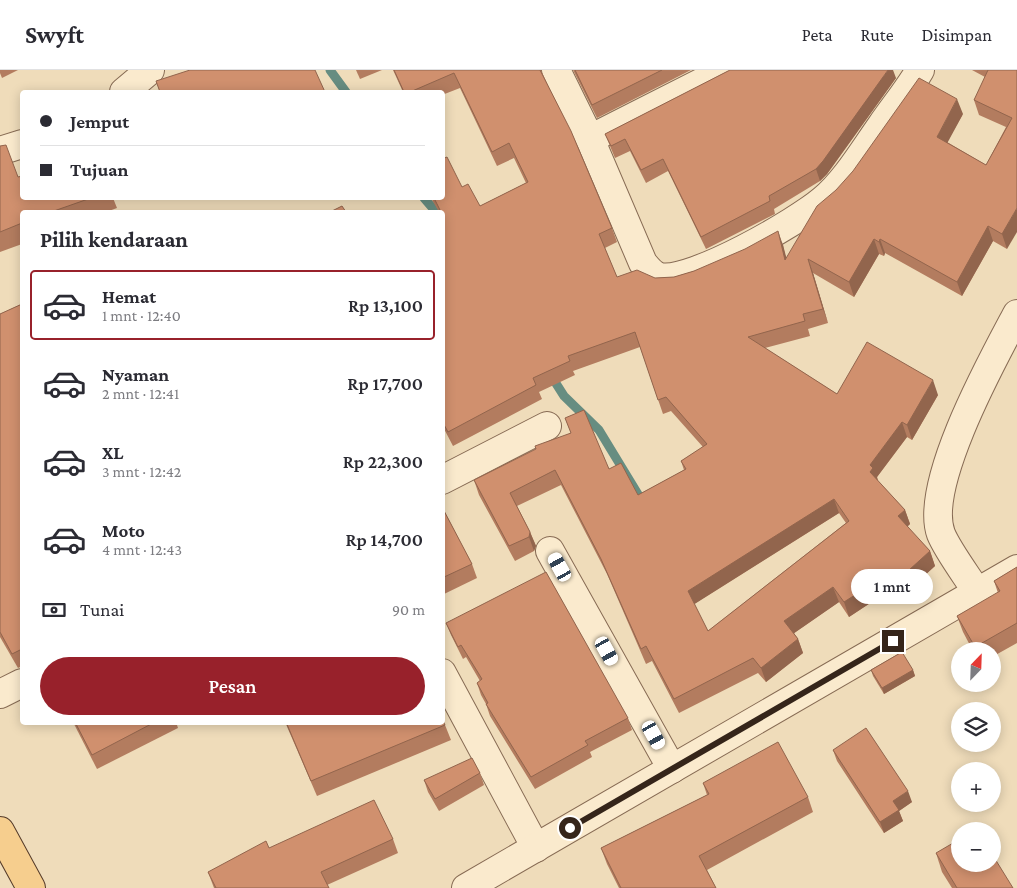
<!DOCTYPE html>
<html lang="id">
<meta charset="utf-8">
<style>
body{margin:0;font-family:"Crimson Pro",serif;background:#f2f2f3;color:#2b2b33;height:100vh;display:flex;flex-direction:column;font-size:19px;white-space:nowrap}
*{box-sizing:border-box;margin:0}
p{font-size:16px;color:#7c7c81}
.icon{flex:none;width:28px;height:28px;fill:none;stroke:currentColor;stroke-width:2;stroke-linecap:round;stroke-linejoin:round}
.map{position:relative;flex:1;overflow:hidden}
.side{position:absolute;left:20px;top:140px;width:425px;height:515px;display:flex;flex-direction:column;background:#fff;border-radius:5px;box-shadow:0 2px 12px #0003}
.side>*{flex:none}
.hud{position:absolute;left:20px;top:20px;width:425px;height:110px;border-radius:5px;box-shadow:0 2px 12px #0003;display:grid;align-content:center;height:110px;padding:0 20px;background:#fff}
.needle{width:32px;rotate:23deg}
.controls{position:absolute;left:951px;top:572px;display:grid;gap:10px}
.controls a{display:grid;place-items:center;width:50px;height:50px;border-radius:50%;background:#fff;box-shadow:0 2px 12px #0003;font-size:25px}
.end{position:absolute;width:22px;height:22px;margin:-11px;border:6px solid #35251a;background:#fff;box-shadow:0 0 0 2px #fff}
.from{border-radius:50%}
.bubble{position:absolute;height:35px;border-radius:18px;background:#fff;box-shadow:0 2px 12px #0003;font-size:16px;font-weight:600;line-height:35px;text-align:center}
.car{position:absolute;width:15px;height:30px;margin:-15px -8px;border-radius:6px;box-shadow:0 0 4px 1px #0007;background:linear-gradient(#fff 24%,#345 0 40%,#fff 0 76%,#345 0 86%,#fff 0)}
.hud b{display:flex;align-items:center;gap:18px;height:48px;font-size:19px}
.hud b+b{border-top:1px solid #e1e1e2}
.hud i{width:12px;height:12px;background:#2b2b33}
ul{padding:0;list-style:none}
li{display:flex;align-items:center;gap:15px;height:70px;margin:0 10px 8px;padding:0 10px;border:2px solid transparent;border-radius:5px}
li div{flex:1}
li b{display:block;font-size:19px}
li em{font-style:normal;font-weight:600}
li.selected{border-color:#98212b}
li>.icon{width:45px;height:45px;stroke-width:1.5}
h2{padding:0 20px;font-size:22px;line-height:60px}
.pay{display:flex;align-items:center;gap:12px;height:55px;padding:0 20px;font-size:19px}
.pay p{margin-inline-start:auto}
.cta{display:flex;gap:10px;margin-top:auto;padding:10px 20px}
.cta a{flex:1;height:58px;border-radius:30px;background:#98212b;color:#fff;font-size:20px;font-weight:600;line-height:58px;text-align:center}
header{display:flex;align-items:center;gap:30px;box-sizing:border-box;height:70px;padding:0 25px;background:#fff;border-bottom:1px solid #e1e1e2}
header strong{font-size:24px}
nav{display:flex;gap:28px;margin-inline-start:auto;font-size:18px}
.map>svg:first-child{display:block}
</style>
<header>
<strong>Swyft</strong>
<nav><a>Peta</a><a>Rute</a><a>Disimpan</a></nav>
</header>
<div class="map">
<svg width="1017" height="818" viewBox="0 0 1017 818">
<rect width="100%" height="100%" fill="#efdcba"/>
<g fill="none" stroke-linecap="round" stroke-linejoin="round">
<g stroke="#678d81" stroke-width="9">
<polyline points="330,0 346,22"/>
<polyline points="424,128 436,142"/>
<polyline points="550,304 564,326 599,360 644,434"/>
</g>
<g stroke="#876b54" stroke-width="30">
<g id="minor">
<polyline points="556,0 590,69 726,0"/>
<polyline points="124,22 150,0"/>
<path d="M590,69L643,193C648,199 652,205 660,207C692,213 797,152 823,130C845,112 864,80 881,56C894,37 909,19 920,0"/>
<polyline points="0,81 22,74"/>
<polyline points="442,410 547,356"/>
<polyline points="550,481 672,699"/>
<path d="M977,522C967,506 948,481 941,464C923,415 993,289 1017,244"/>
<polyline points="442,603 536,778"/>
<polyline points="0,624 22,613"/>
<polyline points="466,818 1017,499"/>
</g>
</g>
<g stroke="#543a29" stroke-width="30">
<polyline id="major" points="0,761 31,818"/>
</g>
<use href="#minor" stroke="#faeacd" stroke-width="28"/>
<use href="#major" stroke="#f6ce8e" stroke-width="28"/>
</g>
<g fill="#b37c5f" fill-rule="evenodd">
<polygon points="0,0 18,0 2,8 0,3"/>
<polygon points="356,0 382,0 360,9"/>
<path d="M393,0H541L612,158L617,172L605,178L617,207L655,208L674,207L783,175L786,189L963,44L947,72L986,95L1006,57L979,45L974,30L985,7L972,0H1017L1007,179L993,171L962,226L885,183L884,186L879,184L854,227L813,203L828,253L808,259L810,266L765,278L837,324L938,325L912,370L907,367L877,407L878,411L905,440L910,454L907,457L930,481L935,496L904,524L896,516L849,547L839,532L794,563L798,569L803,583L766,612L758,603L679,643L652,591L646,594L607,504L561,415L517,436L530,462L536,476L534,481L515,491L479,425L474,410L571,363L565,348L609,399L638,425L684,400L681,391L703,377L671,341L663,344L640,277L573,301L575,305L539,322L542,329L453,376L442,355V142H439L431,128H442L462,117L480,136L526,113L514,88L497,96L460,18L442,25V22H403ZM839,443L846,453L708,561L694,534Z"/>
<polygon points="573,0 691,0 597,48"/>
<polygon points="728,1 896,8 827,104 820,111 774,139 775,144 706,179 668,101 646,113 630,81 615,88 605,64"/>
<polygon points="0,76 22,128 113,128 117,138 106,142 22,142 22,174 0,182"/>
<polygon points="22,234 22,596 18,598 0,567 0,244"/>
<polygon points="442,437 472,494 477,508 442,525"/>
<polygon points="1017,497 1017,573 992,587 992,581 973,581 963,562 957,546 998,523 994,511"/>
<polygon points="446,553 628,648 632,660 590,682 592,687 535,719 490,646 486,634 481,625 477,613 480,611 466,587 463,589 451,565"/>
<polygon points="871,600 913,600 915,606 884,624 873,606"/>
<polygon points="73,652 176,652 178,658 97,699"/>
<polygon points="285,652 442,652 445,655 451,670 317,726"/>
<polygon points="833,680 912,732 899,741 903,751 884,763 837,691"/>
<polygon points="480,703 484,715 439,741 428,722 424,710"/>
<polygon points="703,713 808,727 813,742 707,800 716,818 619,818 607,794 601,778 707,725"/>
<polygon points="393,769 398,783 327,815 329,818 214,818 208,802 269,778"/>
<polygon points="936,783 1013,818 952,818 942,802"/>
</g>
<g fill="#92654d">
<polygon points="888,0 893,0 896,8 827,104 820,111 816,99"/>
<polygon points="957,29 963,44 943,81 937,67"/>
<polygon points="1017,138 1017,162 1007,179 1002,164"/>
<polygon points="988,156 993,171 962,226 957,212"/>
<polygon points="778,161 783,175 791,205 785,190"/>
<polygon points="874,169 879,184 854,227 849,212"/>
<polygon points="880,169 885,183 884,186 879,172"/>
<polygon points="808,189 813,203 828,253 823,239"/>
<polygon points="933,310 938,325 912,370 907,355"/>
<polygon points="902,352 907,367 877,407 878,412 870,402 870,395"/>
<polygon points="834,429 839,443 693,535 688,521"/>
<polygon points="905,440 910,454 903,460 898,446"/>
<polygon points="530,462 536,476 534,481 529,467"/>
<polygon points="930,481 935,496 904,524 898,510"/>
<polygon points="891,502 896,516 849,547 844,532"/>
<polygon points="833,517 839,532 790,566 784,551"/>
<polygon points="798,569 803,583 766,612 761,598"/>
<polygon points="913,600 915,606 884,624 882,618"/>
<polygon points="908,721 912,732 899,741 903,751 884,763 880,752 893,731"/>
</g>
<g fill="#d0906e" stroke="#92654d" fill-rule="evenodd">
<polygon points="190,0 315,0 325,22 160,22 156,11"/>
<path d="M394,0H540L571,61L612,158L599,164L617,207L637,200L655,208L674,207L694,201L745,179L778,161L785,190L817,136L836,120L853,101L919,8L957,29L937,67L986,95L1012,48L974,30L988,0H1017V138L1002,164L988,156L957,212L880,169L879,172L874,169L849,212L808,189L823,239L803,244L805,251L748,267L837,324L867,272L933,310L907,355L902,352L870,395L873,398L870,402L905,440L898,446L930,481L898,510L891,502L844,532L833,517L784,551L798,569L761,598L753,588L674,629L646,576L641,579L601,489L555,400L510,423L530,462L529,467L509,476L474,410L536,379L535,376L571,363L565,348L584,340L609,399L621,393L638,425L686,399L681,391L707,374L666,327L658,330L635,262L568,286L570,291L533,308L536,315L448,362L442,351V142H441L434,128H442V89L447,87L462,117L468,114L480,136L528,112L509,73L492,82L454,3L410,22H404ZM834,429L849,451L708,561L688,521Z"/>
<polygon points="575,0 662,0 592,35"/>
<polygon points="730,0 888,0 823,91 816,99 769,126 770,131 701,167 663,89 641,100 625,69 611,76 605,64"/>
<polygon points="6,75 18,107 22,106 22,128 91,128 51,142 22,142 22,153 0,162 0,76"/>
<polygon points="342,136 346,142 330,142"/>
<polygon points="22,234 22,579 12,584 0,562 0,244"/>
<polygon points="442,437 472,494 442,508"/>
<polygon points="1017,497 1017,553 975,577 957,546 1000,521 994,511"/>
<polygon points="546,502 628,648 585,671 588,675 531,707 486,634 488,633 477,613 482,609 461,575 458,577 446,553"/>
<polygon points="902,582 913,600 882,618 871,600"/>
<polygon points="442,649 445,655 311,711 286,652 442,652"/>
<polygon points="75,652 155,652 92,685"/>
<polygon points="866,658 908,721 893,731 899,740 880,752 833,680"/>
<polygon points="778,672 808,727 699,786 716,818 621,818 601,778 709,724 703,713"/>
<polygon points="472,688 480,703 435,729 424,710"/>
<polygon points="374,730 393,769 321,802 329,818 216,818 208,802 266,771 269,778"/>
<polygon points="960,769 960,794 992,794 992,784 1013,818 957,818 936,783"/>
</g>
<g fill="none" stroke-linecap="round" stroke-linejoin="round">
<polyline stroke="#35251a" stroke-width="6" points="570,758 893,571"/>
</g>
</svg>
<div class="controls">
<a><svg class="needle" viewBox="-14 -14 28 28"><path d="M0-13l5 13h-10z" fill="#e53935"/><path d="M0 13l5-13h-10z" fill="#7c7c81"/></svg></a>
<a><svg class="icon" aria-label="layers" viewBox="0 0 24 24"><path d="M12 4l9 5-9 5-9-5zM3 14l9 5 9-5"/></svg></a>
<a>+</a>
<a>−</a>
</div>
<i class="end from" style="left:570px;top:758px"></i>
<i class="end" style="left:893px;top:571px"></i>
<div class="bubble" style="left:851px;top:499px;width:82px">1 mnt</div>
<i class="car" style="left:560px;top:497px;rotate:331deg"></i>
<i class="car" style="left:607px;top:581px;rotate:151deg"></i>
<i class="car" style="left:654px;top:665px;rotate:151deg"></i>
<div class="hud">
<b><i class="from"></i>Jemput</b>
<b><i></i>Tujuan</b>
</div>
<section class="side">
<h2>Pilih kendaraan</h2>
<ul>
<li class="selected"><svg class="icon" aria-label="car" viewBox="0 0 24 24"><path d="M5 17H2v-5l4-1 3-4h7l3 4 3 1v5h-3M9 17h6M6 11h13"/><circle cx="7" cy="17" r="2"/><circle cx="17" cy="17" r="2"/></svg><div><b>Hemat</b><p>1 mnt · 12:40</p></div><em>Rp 13,100</em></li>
<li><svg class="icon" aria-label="car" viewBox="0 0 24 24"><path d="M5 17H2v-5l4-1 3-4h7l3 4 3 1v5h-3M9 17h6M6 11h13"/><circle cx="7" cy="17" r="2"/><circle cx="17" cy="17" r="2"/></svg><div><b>Nyaman</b><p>2 mnt · 12:41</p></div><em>Rp 17,700</em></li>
<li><svg class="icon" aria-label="car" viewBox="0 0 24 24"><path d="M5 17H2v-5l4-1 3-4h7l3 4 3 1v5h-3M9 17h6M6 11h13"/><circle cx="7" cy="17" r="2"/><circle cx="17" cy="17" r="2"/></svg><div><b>XL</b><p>3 mnt · 12:42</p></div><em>Rp 22,300</em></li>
<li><svg class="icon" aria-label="car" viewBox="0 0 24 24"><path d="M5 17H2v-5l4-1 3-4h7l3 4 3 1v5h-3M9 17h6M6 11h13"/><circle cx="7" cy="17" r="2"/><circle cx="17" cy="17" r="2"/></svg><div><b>Moto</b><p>4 mnt · 12:43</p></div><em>Rp 14,700</em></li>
</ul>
<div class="pay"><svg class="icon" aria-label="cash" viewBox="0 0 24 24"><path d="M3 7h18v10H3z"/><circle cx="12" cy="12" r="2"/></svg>Tunai<p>90 m</p></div>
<div class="cta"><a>Pesan</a></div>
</section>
</div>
